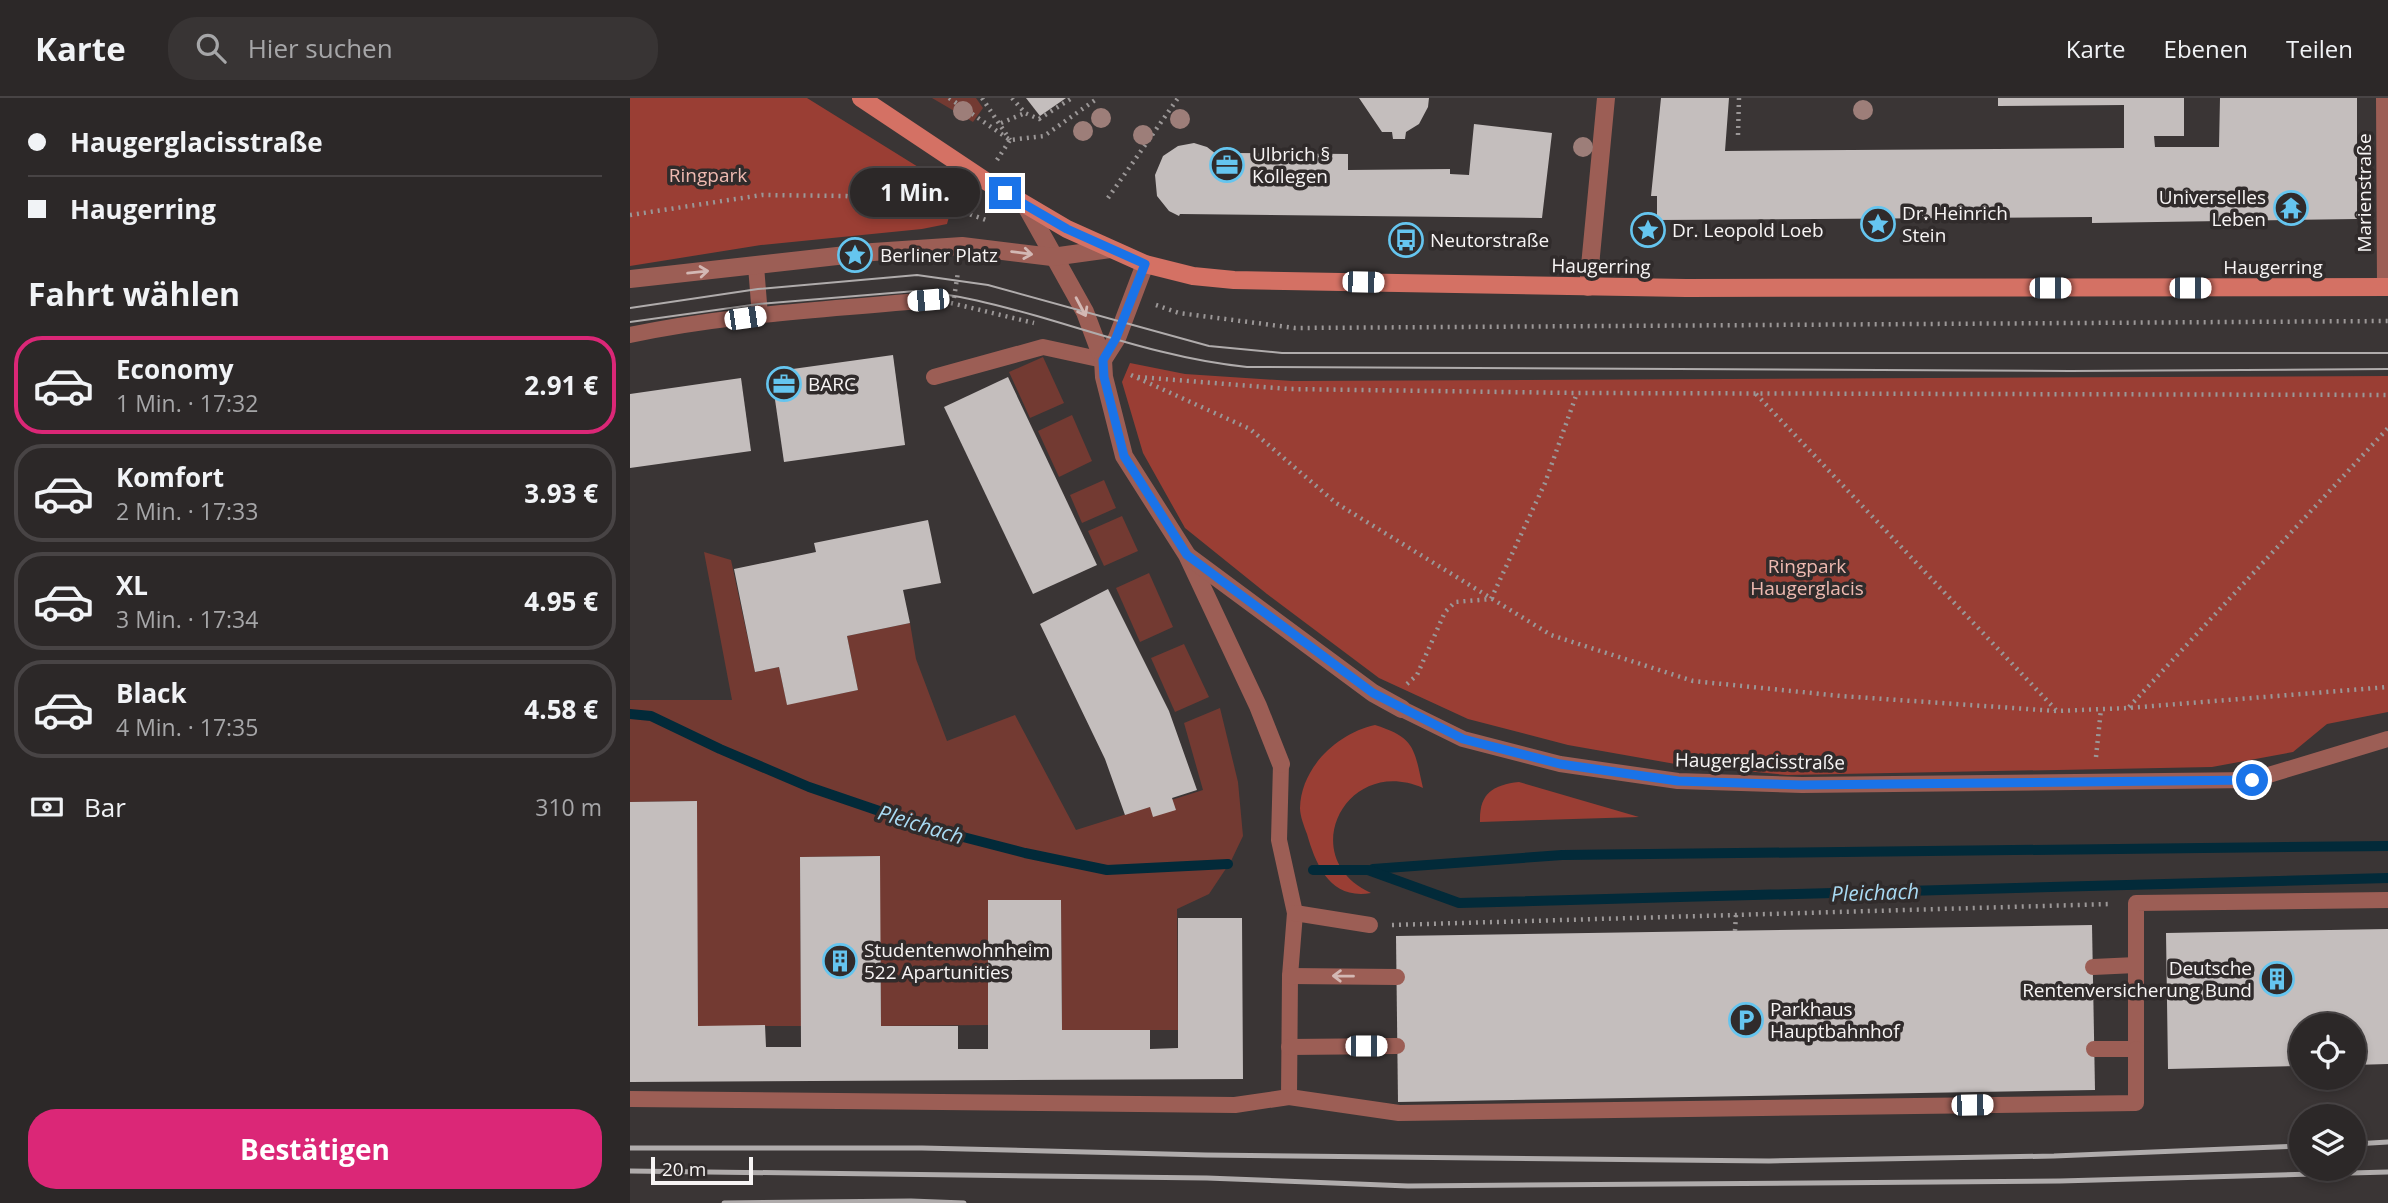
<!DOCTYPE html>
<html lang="de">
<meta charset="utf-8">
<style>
body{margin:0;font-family:"Open Sans",sans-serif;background:#383434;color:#f1f3f6;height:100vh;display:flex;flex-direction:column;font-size:26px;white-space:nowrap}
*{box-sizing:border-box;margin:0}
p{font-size:23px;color:#a6a6a8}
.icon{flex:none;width:38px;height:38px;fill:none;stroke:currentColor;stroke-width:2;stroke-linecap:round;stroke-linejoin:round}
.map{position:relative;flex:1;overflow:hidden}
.drawer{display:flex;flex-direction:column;background:#2c2828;width:630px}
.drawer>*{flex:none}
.top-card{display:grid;align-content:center;height:154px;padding:0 28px;background:#2c2828}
.tools{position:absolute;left:1659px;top:915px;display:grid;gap:14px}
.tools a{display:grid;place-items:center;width:77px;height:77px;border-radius:50%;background:#2c2828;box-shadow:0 4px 10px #0003,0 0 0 2px #484445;font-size:35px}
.scale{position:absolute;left:21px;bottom:18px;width:102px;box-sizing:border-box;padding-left:7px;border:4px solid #f7f4f4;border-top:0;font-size:19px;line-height:24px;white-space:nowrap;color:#f7f4f4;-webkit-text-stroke:5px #302b2b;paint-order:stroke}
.end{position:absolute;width:32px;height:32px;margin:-16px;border:9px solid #1a73e8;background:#fff;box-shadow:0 0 0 4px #fff}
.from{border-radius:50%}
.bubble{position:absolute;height:49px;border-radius:24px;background:#2c2828;box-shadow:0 4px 10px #0003,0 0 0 2px #484445;font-size:23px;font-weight:700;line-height:49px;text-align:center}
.car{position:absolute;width:21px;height:42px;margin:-21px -10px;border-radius:9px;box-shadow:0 0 5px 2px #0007;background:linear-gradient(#fff 24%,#345 0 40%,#fff 0 76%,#345 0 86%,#fff 0)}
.top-card b{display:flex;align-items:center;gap:24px;height:66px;font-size:26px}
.top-card b+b{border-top:2px solid #484445}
.top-card i{width:18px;height:18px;background:#f1f3f6}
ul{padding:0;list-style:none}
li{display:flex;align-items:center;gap:21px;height:98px;margin:0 14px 10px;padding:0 14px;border:4px solid #484445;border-radius:28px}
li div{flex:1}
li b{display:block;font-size:26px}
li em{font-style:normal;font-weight:700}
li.active{border-color:#db2777}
li>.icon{width:63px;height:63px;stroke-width:1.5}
h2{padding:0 28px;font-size:32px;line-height:84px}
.pay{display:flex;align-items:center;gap:18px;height:77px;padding:0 28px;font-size:26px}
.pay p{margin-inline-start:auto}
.primary-button{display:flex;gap:14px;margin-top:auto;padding:14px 28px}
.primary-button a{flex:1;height:80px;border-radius:28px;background:#db2777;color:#fff;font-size:28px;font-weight:700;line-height:80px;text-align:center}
header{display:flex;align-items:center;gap:42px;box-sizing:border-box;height:98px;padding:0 35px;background:#2c2828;border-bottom:2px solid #484445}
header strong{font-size:33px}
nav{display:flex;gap:38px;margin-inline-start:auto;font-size:24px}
.search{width:490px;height:63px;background:#383434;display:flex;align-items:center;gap:18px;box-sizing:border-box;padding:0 24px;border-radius:28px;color:#a6a6a8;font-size:26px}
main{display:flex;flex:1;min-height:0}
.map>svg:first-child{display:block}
</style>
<header>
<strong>Karte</strong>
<div class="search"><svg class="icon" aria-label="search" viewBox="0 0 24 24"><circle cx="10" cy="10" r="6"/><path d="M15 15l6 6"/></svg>Hier suchen</div>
<nav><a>Karte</a><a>Ebenen</a><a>Teilen</a></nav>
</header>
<main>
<section class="drawer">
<div class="top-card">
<b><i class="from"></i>Haugerglacisstraße</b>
<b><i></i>Haugerring</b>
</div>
<h2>Fahrt wählen</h2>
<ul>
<li class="active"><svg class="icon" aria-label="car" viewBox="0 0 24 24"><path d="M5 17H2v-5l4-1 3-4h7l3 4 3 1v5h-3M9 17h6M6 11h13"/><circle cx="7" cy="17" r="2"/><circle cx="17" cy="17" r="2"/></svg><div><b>Economy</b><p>1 Min. · 17:32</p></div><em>2.91 €</em></li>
<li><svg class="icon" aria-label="car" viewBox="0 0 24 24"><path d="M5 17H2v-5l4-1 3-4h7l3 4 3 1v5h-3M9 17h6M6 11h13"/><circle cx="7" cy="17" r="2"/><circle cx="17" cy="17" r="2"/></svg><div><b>Komfort</b><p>2 Min. · 17:33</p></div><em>3.93 €</em></li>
<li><svg class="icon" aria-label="car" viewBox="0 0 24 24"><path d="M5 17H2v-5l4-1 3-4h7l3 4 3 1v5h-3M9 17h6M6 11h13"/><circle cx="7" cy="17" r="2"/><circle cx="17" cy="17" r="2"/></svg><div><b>XL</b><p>3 Min. · 17:34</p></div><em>4.95 €</em></li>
<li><svg class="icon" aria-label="car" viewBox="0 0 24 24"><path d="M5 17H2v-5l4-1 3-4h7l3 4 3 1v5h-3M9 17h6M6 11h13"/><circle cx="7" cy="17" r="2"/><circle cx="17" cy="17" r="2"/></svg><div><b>Black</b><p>4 Min. · 17:35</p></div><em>4.58 €</em></li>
</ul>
<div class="pay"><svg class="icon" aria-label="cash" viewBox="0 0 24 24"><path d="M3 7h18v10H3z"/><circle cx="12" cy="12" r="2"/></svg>Bar<p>310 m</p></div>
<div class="primary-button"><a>Bestätigen</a></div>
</section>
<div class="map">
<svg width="1758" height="1105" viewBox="0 0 1758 1105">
<rect width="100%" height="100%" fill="#3a3535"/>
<g fill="#733a32">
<polygon points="302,0 346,0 353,10 343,24"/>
<polygon points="413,259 434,305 400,320 379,274"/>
<polygon points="442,317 462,363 429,379 408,333"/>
<polygon points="474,382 486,410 452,425 440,397"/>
<polygon points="492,418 508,453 474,468 458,433"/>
<polygon points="74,454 101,462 125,574 149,569 157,606 228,592 217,538 280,525 286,561 317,643 385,617 446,732 573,692 554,625 590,610 608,684 613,738 601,763 579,796 547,811 548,932 432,932 431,802 358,803 358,927 251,928 249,758 170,759 171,928 68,928 66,703 0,704 0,602 102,602"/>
<polygon points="519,475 543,529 510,544 486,490"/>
<polygon points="554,546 579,599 545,614 521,560"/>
</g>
<g fill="#9a3e34">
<polygon points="0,0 177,0 314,85 325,97 317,126 292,131 131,147 0,168"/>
<polygon points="500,265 555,276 662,283 1758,278 1758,614 1697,626 1663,654 1582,669 1157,677 1051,667 938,647 838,621 749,580 637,496 555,430 513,355 492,284"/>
<path d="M745,627C786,640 784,651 793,690C716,656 664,760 741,795C701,802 686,768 677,736C674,728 670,718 670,710C671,669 708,635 745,627Z"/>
<path d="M889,684L1009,719L850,724C849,696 862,687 889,684Z"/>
</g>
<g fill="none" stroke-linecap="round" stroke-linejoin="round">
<g stroke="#022a39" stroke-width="10">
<polyline points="0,616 21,618 90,651 179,689 302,731 395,755 477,772 598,766"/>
<polyline points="743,771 932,757 1758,748"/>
<polyline points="683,772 738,772 829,805 1758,780"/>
</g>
</g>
<g fill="#c4bebd">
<polygon points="396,0 436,0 410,18"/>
<polygon points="729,0 799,0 798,9 789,26 776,34 775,41 763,41 762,34 752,34"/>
<polygon points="1031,0 1099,0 1095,53 1494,50 1494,7 1368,8 1368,0 1554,0 1554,38 1524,38 1525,49 1589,49 1590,0 1727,0 1727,121 1462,125 1462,119 1027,122 1027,98 1021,98"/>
<polygon points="844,26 922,35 912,120 550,116 549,118 539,113 527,98 525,77 533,58 548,48 564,45 577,49 586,56 587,71 603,70 603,55 718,56 718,72 820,71 820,76 839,77"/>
<polygon points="263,257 275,347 154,364 141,274"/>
<polygon points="378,279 467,467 403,496 314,309"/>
<polygon points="111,280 121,353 0,370 0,296"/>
<polygon points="298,422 311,485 273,492 280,525 217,538 228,592 157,607 149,569 125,574 104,471 186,454 184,445"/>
<polygon points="478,491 539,613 567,692 542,700 546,712 523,719 520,709 495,717 475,661 410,526"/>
<polygon points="67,703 68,928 135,927 136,949 171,949 170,759 250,758 251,928 328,928 328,951 358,951 358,802 431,802 432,932 520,932 520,951 548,950 548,820 612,820 613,981 0,984 0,704"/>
<polygon points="1462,827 1465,992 768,1004 766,838"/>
<polygon points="1758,831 1758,966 1724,967 1724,928 1671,928 1671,968 1538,971 1536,835"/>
</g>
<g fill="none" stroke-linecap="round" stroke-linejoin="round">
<g stroke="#9b9797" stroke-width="4.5" stroke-dasharray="2 5" stroke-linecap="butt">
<polyline points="319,0 380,42 414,38 468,0"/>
<polyline points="352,0 380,42"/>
<polyline points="382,0 395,15 409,21 442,0"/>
<polyline points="371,25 395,15"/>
<polyline points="1108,37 1109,0"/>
<polyline points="367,62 380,42"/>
<polyline points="478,100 548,0"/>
<polyline points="0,117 132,97 216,98 339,116 359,123"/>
<polyline points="324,200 328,174"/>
<polyline points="321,205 404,225"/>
<polyline points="526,207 549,215 665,230 1758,223"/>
<polyline points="501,277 620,331 706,405 921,537 1063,583 1211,598 1426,613 1498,610 1758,589"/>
<polyline points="508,279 659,291 947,295 1758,297"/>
<polyline points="1126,296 1426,612"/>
<polyline points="777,586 787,577 815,514 825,504 861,501 915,385 947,295"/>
<polyline points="1499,609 1758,330"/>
<polyline points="1466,659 1471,611"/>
<polyline points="762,827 1481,806"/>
<polyline points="1105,833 1106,816"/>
</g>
<g stroke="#9c5e55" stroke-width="16">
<polyline points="126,168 130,218"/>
<path d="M0,237C97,216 199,212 298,202"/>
<polyline points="304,279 413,249 473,262"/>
<polyline points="772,611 833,641 930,666 1048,683 1172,687 1622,682 1758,641"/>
<polyline points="651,666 649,742 665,815 660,878 659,999"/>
<polyline points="665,815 740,827"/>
<polyline points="1463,869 1506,867"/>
<polyline points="660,878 767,879"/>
<polyline points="659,949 767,948"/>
<polyline points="1464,951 1506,951 1506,805 1758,802"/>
<polyline points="0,1001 605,1007 659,999 769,1015 1506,1005 1506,951"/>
</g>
<g stroke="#9c5e55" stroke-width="18">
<polyline points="1755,0 1756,189"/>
<polyline points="396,108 455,214 473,262 474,279 494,358 557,457 628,608 651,666"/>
<polyline points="0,181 243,154 332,148 422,159 480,151"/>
<polyline points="958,189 976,0"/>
<polyline points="473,262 487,240 515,166"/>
<polyline points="559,459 743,595 772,611"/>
</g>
<polyline stroke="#d47164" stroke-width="18" points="231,0 354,82 437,131 515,166 563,178 604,182 1056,190 1758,189"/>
<g stroke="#b0acac" stroke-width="2">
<polyline points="0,210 128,191 287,177 358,187 579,248 652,255 1758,255"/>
<path d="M0,224L129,206L286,193C327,196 367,207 407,218C476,238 545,262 617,269L1440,273L1758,271"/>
</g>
<g stroke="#b0acac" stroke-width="5">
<polyline points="1724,1046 1758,1044"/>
<polyline points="0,1050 292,1050 576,1057 1139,1063 1424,1058 1671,1048"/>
<polyline points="0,1073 577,1080 778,1088 1430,1083 1758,1074"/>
<polyline points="94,1105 281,1103 334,1105"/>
</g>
</g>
<g fill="#9d7e79">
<circle cx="1233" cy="12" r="10"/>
<circle cx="333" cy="13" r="10"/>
<circle cx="471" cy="20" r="10"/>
<circle cx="550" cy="21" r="10"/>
<circle cx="453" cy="33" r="10"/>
<circle cx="513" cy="37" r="10"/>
<circle cx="953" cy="49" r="10"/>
</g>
<defs><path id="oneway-shaft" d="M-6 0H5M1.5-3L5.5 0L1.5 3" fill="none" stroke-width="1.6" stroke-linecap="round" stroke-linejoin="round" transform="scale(1.75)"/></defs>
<g stroke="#d3b8b4">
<use href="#oneway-shaft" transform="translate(392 155) rotate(8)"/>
<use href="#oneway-shaft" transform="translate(68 174) rotate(-6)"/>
<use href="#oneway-shaft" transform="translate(451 209) rotate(62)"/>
<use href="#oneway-shaft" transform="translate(713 878) rotate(-179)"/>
</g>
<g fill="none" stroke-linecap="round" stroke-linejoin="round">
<polyline stroke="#1a73e8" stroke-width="9" points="375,95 437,131 515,166 486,240 473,262 474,279 494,358 557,457 743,595 833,641 930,666 1048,683 1171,687 1622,682"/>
</g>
<defs>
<g id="office-ring" transform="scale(1.75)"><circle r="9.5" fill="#302b2b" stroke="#65c5ef" stroke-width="1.5"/><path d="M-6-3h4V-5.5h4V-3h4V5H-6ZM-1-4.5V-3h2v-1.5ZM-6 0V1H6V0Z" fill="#65c5ef"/></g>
<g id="temple-ring" transform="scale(1.75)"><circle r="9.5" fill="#302b2b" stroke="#65c5ef" stroke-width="1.5"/><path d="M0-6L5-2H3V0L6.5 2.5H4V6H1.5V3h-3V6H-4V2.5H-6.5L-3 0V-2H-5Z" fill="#65c5ef"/></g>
<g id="sight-ring" transform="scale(1.75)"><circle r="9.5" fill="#302b2b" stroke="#65c5ef" stroke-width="1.5"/><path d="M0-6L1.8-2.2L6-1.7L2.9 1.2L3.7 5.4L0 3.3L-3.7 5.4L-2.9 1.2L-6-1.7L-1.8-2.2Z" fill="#65c5ef"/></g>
<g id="bus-ring" transform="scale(1.75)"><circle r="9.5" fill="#302b2b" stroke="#65c5ef" stroke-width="1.5"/><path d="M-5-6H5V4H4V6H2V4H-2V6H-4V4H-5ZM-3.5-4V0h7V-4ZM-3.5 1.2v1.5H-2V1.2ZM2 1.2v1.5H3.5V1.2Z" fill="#65c5ef"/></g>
<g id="building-ring" transform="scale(1.75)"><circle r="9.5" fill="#302b2b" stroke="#65c5ef" stroke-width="1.5"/><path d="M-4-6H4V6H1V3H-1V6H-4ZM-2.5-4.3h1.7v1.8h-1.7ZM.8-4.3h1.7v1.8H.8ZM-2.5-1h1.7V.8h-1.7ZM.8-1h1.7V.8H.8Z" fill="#65c5ef"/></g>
<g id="parking-ring" transform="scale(1.75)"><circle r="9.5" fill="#302b2b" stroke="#65c5ef" stroke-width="1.5"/><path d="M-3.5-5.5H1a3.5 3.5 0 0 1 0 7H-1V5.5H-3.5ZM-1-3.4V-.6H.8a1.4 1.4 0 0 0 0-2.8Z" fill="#65c5ef"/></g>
</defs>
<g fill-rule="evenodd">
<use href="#office-ring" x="597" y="67"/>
<use href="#temple-ring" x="1661" y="110"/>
<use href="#sight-ring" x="1248" y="126"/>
<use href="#sight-ring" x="1018" y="132"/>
<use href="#bus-ring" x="776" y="142"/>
<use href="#sight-ring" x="225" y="157"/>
<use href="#office-ring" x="154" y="286"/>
<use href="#building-ring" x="210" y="863"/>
<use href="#building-ring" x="1647" y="881"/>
<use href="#parking-ring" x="1116" y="922"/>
</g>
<g text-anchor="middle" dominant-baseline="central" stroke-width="7" stroke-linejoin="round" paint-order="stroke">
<g font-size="19" fill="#f7f4f4" stroke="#302b2b" text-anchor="start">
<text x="622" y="56">Ulbrich §<tspan x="622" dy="22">Kollegen</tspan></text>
<text x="1636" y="99" text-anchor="end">Universelles<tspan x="1636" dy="22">Leben</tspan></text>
<text x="1272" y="115">Dr. Heinrich<tspan x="1272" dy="22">Stein</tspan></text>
<text x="1042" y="132">Dr. Leopold Loeb</text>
<text x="800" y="142">Neutorstraße</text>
<text x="250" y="157">Berliner Platz</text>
<text x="178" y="286">BARC</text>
<text x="234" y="852">Studentenwohnheim<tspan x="234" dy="22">522 Apartunities</tspan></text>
<text x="1622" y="870" text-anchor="end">Deutsche<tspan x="1622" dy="22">Rentenversicherung Bund</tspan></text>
<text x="1140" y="911">Parkhaus<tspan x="1140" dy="22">Hauptbahnhof</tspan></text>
</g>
<g font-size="19" fill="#eebab1" stroke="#302b2b">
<text x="78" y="77">Ringpark</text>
<text x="1177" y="468">Ringpark<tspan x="1177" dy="22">Haugerglacis</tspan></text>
</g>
<g font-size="19" fill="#f7f4f4" stroke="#302b2b">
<text transform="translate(1734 95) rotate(-90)">Marienstraße</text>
<text transform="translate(971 168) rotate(1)">Haugerring</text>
<text x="1643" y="169">Haugerring</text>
<text transform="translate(1130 663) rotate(1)">Haugerglacisstraße</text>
</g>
<g font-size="21" font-style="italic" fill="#a9dbf4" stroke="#302b2b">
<text transform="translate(291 726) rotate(17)">Pleichach</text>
<text transform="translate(1245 794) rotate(-2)">Pleichach</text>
</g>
</g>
</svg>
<div class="tools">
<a><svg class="icon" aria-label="locate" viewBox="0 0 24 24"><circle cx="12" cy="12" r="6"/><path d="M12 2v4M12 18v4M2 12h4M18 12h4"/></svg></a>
<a><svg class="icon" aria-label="layers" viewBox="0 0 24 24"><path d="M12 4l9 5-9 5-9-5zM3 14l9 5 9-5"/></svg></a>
</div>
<div class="scale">20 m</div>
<i class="end from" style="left:1622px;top:682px"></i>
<i class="end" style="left:375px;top:95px"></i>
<div class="bubble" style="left:220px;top:70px;width:130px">1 Min.</div>
<i class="car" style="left:733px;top:184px;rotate:91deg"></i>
<i class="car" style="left:1420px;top:190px;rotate:90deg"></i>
<i class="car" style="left:1560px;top:190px;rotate:90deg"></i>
<i class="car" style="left:298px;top:202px;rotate:265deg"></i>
<i class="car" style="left:115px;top:220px;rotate:82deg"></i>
<i class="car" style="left:736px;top:948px;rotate:90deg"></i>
<i class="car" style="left:1342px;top:1007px;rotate:89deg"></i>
</div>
</main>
